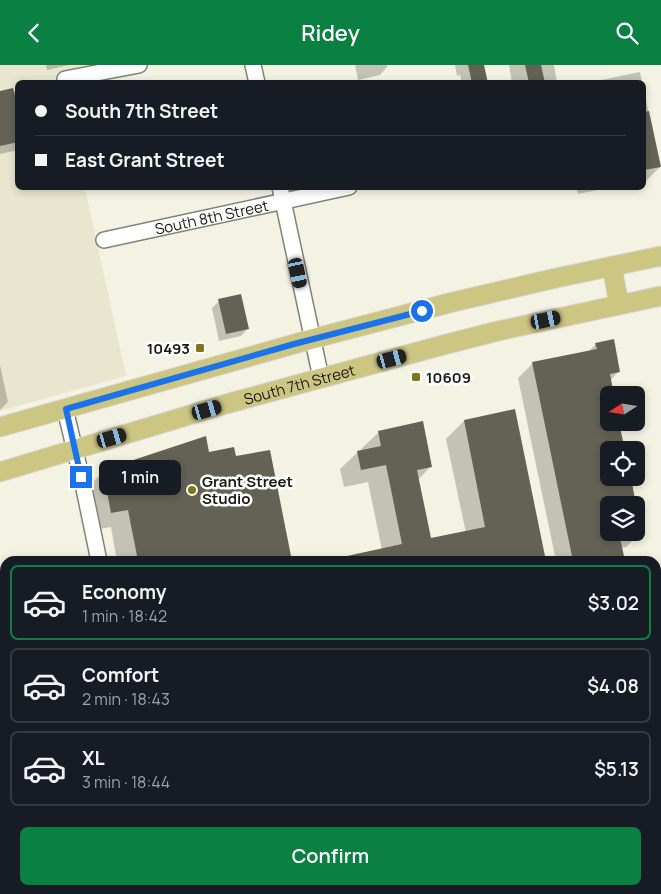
<!DOCTYPE html>
<meta charset="utf-8">
<style>
body{margin:0;font-family:Manrope,sans-serif;background:#242831;color:#f1f3f6;height:100vh;display:flex;flex-direction:column;font-size:19px;white-space:nowrap}
*{box-sizing:border-box;margin:0}
p{font-size:16px;color:#9ea1a6}
.icon{flex:none;width:28px;height:28px;fill:none;stroke:currentColor;stroke-width:2;stroke-linecap:round;stroke-linejoin:round}
.map{position:relative;flex:1;overflow:hidden}
.details{position:absolute;left:0px;top:491px;width:661px;height:339px;display:flex;flex-direction:column;background:#171b24;border-radius:15px 15px 0 0;box-shadow:0 2px 8px #0003}
.details>*{flex:none}
.banner{position:absolute;left:15px;top:15px;width:631px;height:110px;border-radius:8px;box-shadow:0 2px 8px #0003;display:grid;align-content:center;height:110px;padding:0 20px;background:#171b24}
.needle{width:32px;rotate:258deg}
.fabs{position:absolute;left:600px;top:321px;display:grid;gap:10px}
.fabs a{display:grid;place-items:center;width:45px;height:45px;border-radius:8px;background:#171b24;box-shadow:0 2px 8px #0003;font-size:25px}
.end{position:absolute;width:22px;height:22px;margin:-11px;border:6px solid #1a73e8;background:#fff;box-shadow:0 0 0 2px #fff}
.from{border-radius:50%}
.bubble{position:absolute;height:35px;border-radius:8px;background:#171b24;box-shadow:0 2px 8px #0003;font-size:16px;font-weight:600;line-height:35px;text-align:center}
.car{position:absolute;width:15px;height:30px;margin:-15px -8px;border-radius:6px;box-shadow:0 0 4px 1px #0007;background:linear-gradient(#222 24%,#8ab4d8 0 40%,#222 0 76%,#8ab4d8 0 86%,#222 0)}
.banner b{display:flex;align-items:center;gap:18px;height:48px;font-size:19px}
.banner b+b{border-top:1px solid #363941}
.banner i{width:12px;height:12px;background:#f1f3f6}
ul{padding:9px 0 0;list-style:none}
li{display:flex;align-items:center;gap:15px;height:75px;margin:0 10px 8px;padding:0 10px;border:2px solid #363941;border-radius:8px}
li div{flex:1}
li b{display:block;font-size:19px}
li em{font-style:normal;font-weight:600}
li.active{border-color:#0b8043}
li>.icon{width:45px;height:45px;stroke-width:1.5}
.action{display:flex;gap:10px;margin-top:auto;padding:10px 20px}
.action a{flex:1;height:58px;border-radius:8px;background:#0b8043;color:#fff;font-size:20px;font-weight:600;line-height:58px;text-align:center}
header{display:flex;justify-content:space-between;align-items:center;height:65px;padding:0 20px;background:#0b8043;color:#fff;font-size:22px;font-weight:600}
.map>svg:first-child{display:block}
</style>
<header><svg class="icon" aria-label="back" viewBox="0 0 24 24"><path d="M15 5l-7 7 7 7"/></svg>Ridey<svg class="icon" aria-label="search" viewBox="0 0 24 24"><circle cx="10" cy="10" r="6"/><path d="M15 15l6 6"/></svg></header>
<div class="map">
<svg width="661" height="829" viewBox="0 0 661 829">
<rect width="100%" height="100%" fill="#f4f3e3"/>
<polygon fill="#e9e6cf" points="0,0 92,0 60,7 62,17 18,18 18,122 85,123 126,311 0,346"/>
<g fill="#0003">
<polygon points="46,0 69,0 47,5"/>
<polygon points="355,0 387,0 387,2 380,10 358,15"/>
<polygon points="455,0 483,0 487,18 462,18 460,10 457,11"/>
<polygon points="509,0 554,0 557,18 512,18"/>
<polygon points="640,7 642,18 587,18"/>
<polygon points="55,15 56,18 45,18"/>
<polygon points="644,25 660,102 646,116 644,116"/>
<polygon points="18,26 18,85 0,89 0,29"/>
<polygon points="576,122 612,122 578,129"/>
<polygon points="219,236 248,263 241,271 219,276 212,243"/>
<polygon points="596,279 619,306 610,316 613,330 609,330 609,358 618,358 624,385 609,385 609,412 635,440 609,440 609,468 636,468 636,446 641,468 626,482 621,483 623,496 556,496 518,313 533,298 588,287"/>
<polygon points="0,300 8,337 0,345"/>
<polygon points="514,346 545,496 325,496 382,485 368,417 344,422 340,404 358,387 361,386 361,384 379,367 431,401 418,415 430,475 466,468 446,374 464,356"/>
<polygon points="269,386 291,496 117,496 111,462 93,465 86,424 104,406 208,388 235,393"/>
<polygon points="0,662 5,662 5,714 0,715"/>
<polygon points="273,825 434,825 434,829 269,829"/>
</g>
<g fill="#646255">
<polygon points="468,0 484,0 488,18 472,18"/>
<polygon points="525,0 541,0 545,18 529,18"/>
<polygon points="13,23 18,42 18,77 0,81 0,26"/>
<polygon points="649,46 661,102 644,105 644,47"/>
<polygon points="241,229 249,264 226,269 218,234"/>
<polygon points="614,274 620,307 610,309 614,330 609,330 609,358 619,358 625,385 609,385 609,412 631,412 636,440 609,440 609,468 619,468 625,496 573,496 532,297 597,284 595,278"/>
<polygon points="515,344 546,496 348,496 347,491 402,479 386,400 361,405 357,386 381,381 378,366 423,356 432,402 417,405 431,473 485,462 464,355"/>
<polygon points="206,371 209,387 234,382 236,391 270,385 292,496 138,496 128,445 111,448 103,405"/>
</g>
<g fill="none" stroke-linecap="round" stroke-linejoin="round">
<g stroke="#848274" stroke-width="18">
<g id="minor">
<polyline points="253,0 257,18"/>
<polyline points="65,14 139,0"/>
<polyline points="280,122 321,313"/>
<path id="s1" d="M104,175L349,122"/>
<polyline points="65,344 83,419 99,496"/>
<polyline points="169,825 169,829"/>
<polyline points="127,829 149,825"/>
</g>
</g>
<g stroke="#d6d5d5" stroke-width="21">
<g id="major">
<polyline points="612,201 619,240"/>
<polyline points="0,362 312,274 453,237 556,213 661,191"/>
<path id="s2" d="M0,407L226,339L447,279L498,266L661,231"/>
</g>
</g>
<use href="#minor" stroke="#fff" stroke-width="15"/>
<use href="#major" stroke="#cdc582" stroke-width="19"/>
<g stroke="#67665d" stroke-width="5.5">
<polyline id="rail" points="0,630 5,629"/>
</g>
<use href="#rail" stroke="#fff" stroke-width="4" stroke-dasharray="11" stroke-linecap="butt"/>
</g>
<g fill="none" stroke-linecap="round" stroke-linejoin="round">
<polyline stroke="#1a73e8" stroke-width="6" points="81,412 66,344 294,279 422,246"/>
</g>
<g fill="#817619" stroke="#fff" stroke-width="2">
<rect x="195" y="278" width="10" height="10" rx="2.5"/>
<rect x="411" y="307" width="10" height="10" rx="2.5"/>
<circle cx="192" cy="425" r="5"/>
</g>
<g text-anchor="middle" dominant-baseline="central" stroke-width="5" stroke-linejoin="round" paint-order="stroke">
<g font-size="15" fill="#191813" stroke="#fff">
<text stroke="none"><textPath href="#s1" startOffset="110">South 8th Street</textPath></text>
<text stroke="none"><textPath href="#s2" startOffset="312">South 7th Street</textPath></text>
</g>
<g font-size="15" font-weight="bold" fill="#191813" stroke="#fff" text-anchor="start">
<text x="190" y="283" text-anchor="end">10493</text>
<text x="426" y="312">10609</text>
<text x="202" y="416">Grant Street<tspan x="202" dy="17">Studio</tspan></text>
</g>
</g>
</svg>
<div class="fabs">
<a><svg class="needle" viewBox="-14 -14 28 28"><path d="M0-13l5 13h-10z" fill="#e53935"/><path d="M0 13l5-13h-10z" fill="#9ea1a6"/></svg></a>
<a><svg class="icon" aria-label="locate" viewBox="0 0 24 24"><circle cx="12" cy="12" r="6"/><path d="M12 2v4M12 18v4M2 12h4M18 12h4"/></svg></a>
<a><svg class="icon" aria-label="layers" viewBox="0 0 24 24"><path d="M12 4l9 5-9 5-9-5zM3 14l9 5 9-5"/></svg></a>
</div>
<i class="end from" style="left:422px;top:246px"></i>
<i class="end" style="left:81px;top:412px"></i>
<div class="bubble" style="left:99px;top:395px;width:82px">1 min</div>
<i class="car" style="left:298px;top:208px;rotate:168deg"></i>
<i class="car" style="left:546px;top:255px;rotate:78deg"></i>
<i class="car" style="left:392px;top:294px;rotate:75deg"></i>
<i class="car" style="left:207px;top:345px;rotate:74deg"></i>
<i class="car" style="left:112px;top:373px;rotate:74deg"></i>
<div class="banner">
<b><i class="from"></i>South 7th Street</b>
<b><i></i>East Grant Street</b>
</div>
<section class="details">
<ul>
<li class="active"><svg class="icon" aria-label="car" viewBox="0 0 24 24"><path d="M5 17H2v-5l4-1 3-4h7l3 4 3 1v5h-3M9 17h6M6 11h13"/><circle cx="7" cy="17" r="2"/><circle cx="17" cy="17" r="2"/></svg><div><b>Economy</b><p>1 min · 18:42</p></div><em>$3.02</em></li>
<li><svg class="icon" aria-label="car" viewBox="0 0 24 24"><path d="M5 17H2v-5l4-1 3-4h7l3 4 3 1v5h-3M9 17h6M6 11h13"/><circle cx="7" cy="17" r="2"/><circle cx="17" cy="17" r="2"/></svg><div><b>Comfort</b><p>2 min · 18:43</p></div><em>$4.08</em></li>
<li><svg class="icon" aria-label="car" viewBox="0 0 24 24"><path d="M5 17H2v-5l4-1 3-4h7l3 4 3 1v5h-3M9 17h6M6 11h13"/><circle cx="7" cy="17" r="2"/><circle cx="17" cy="17" r="2"/></svg><div><b>XL</b><p>3 min · 18:44</p></div><em>$5.13</em></li>
</ul>
<div class="action"><a>Confirm</a></div>
</section>
</div>
